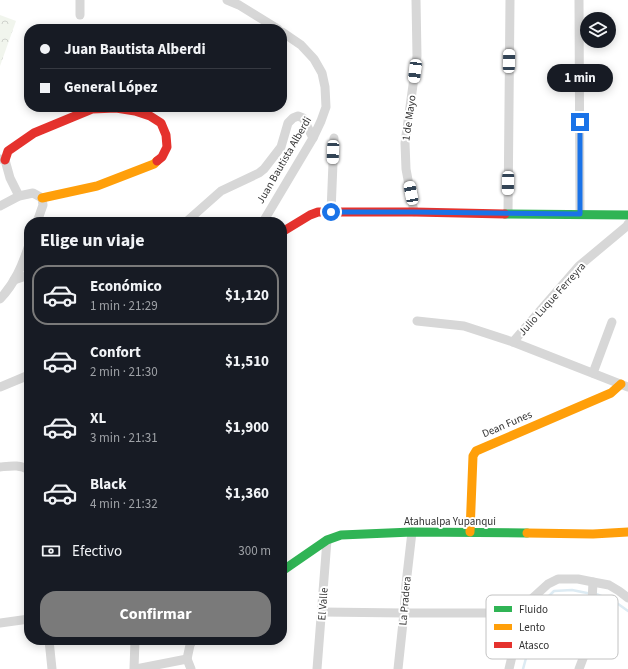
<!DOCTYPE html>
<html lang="es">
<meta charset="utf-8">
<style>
body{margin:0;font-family:"Source Sans 3",sans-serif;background:#242831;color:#f1f3f6;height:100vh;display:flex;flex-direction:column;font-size:15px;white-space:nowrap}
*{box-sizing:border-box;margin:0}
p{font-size:13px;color:#9ea1a6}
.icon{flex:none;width:22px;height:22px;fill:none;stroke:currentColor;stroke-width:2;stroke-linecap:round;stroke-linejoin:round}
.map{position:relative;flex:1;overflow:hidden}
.side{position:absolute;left:24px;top:217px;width:263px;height:428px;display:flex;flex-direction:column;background:#171b24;border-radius:16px;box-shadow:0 2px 10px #0003}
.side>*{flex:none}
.banner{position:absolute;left:24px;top:24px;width:263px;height:88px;border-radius:16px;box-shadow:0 2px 10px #0003;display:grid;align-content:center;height:88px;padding:0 16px;background:#171b24}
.fabs{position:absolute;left:580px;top:12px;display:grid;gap:8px}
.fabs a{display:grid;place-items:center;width:36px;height:36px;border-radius:50%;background:#171b24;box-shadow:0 2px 10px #0003;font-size:20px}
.end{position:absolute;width:18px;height:18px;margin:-9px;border:5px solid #1a73e8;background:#fff;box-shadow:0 0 0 2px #fff}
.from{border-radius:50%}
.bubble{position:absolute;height:28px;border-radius:14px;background:#171b24;box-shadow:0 2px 10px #0003;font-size:13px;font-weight:700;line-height:28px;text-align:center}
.car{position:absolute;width:12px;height:24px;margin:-12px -6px;border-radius:5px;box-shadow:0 0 3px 1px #0007;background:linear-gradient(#fff 24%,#345 0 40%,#fff 0 76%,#345 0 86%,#fff 0)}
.banner b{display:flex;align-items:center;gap:14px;height:38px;font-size:15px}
.banner b+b{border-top:1px solid #363941}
.banner i{width:10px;height:10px;background:#f1f3f6}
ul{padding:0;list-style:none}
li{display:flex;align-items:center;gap:12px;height:60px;margin:0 8px 6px;padding:0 8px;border:2px solid transparent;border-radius:16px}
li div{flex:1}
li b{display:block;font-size:15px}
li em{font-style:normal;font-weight:700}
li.selected{border-color:#7a7a7a}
li>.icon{width:36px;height:36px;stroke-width:1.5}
h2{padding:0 16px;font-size:18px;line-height:48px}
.pay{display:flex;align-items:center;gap:10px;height:44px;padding:0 16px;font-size:15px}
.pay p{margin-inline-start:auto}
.cta{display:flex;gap:8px;margin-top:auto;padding:8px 16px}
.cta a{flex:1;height:46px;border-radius:16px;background:#7a7a7a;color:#fff;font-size:16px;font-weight:700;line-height:46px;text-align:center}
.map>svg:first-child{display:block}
</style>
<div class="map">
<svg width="628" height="669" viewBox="0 0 628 669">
<defs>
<pattern id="forest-crowns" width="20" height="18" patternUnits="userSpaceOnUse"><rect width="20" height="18" fill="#f1f5ed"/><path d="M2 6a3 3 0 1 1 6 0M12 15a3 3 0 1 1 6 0" fill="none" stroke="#cfd2cc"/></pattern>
</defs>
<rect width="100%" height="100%" fill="#fff"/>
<polygon fill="url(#forest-crowns)" points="0,15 16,21 0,66"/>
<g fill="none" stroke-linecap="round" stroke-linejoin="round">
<g stroke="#ddebf3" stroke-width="2.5">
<polyline points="596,594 614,601 628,611"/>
<polyline points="523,669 536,622 543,602 554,591 572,590 587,593"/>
</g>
<g stroke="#d7d7d7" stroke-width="9">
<polyline points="80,0 80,15"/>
<polyline points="227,0 239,5 278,29"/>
<polyline points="579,0 580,214"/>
<polyline points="0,159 5,160 10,178 19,196"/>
<polyline points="0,206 19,196 33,193 42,198 43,205 37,222"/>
<polyline points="331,212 334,138"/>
<polyline points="414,212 406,169 405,143 417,56 416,0"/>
<polyline points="508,214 510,0"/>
<polyline points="186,222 221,191 259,173 264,169 281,147 288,123 293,118 298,116 303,118 313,138"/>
<polyline points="263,222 313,138 321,121 326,107 325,87 322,73 314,59 301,45 282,32"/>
<polyline points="14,280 29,275"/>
<path d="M0,299C15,283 22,266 29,245"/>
<polyline points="417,321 464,326 513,342 628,387"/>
<polyline points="513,342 579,266 627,226 628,224"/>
<polyline points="593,373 612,322"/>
<polyline points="0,387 29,375"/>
<path d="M0,467C10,466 20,464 29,470"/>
<polyline points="322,612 404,613 507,613 522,614"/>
<polyline points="0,623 29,619"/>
<polyline points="49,640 52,669"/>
<polyline points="187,659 190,645 193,640"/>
<polyline points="187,659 191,669"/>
<polyline points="134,669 135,640"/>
<polyline points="136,669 187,659"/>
<polyline points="317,669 327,540"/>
<polyline points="398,669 404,613 406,584 412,532"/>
<polyline points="509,669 522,614 526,604 548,584 558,579 578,579 593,582 609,585 619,591 628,598"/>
<polyline points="579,669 590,640 593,582"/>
</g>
<g stroke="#30b455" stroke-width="9">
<polyline points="505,214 628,215"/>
<polyline points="282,571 327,540 341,535 412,532 527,533"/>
</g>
<g stroke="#ff9f0a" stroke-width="9">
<polyline points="42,198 97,186 154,164 157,161"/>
<polyline points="470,532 473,456 476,451 611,393 621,384"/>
<polyline points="527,533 593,534 628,532"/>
</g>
<g stroke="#e5322d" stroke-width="9">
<polyline points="5,160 8,151 34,133 92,109 116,108 135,111 150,116 161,123 166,135 167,147 162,157 157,161"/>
<polyline points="282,232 310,215 318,212 414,212 505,214"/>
</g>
</g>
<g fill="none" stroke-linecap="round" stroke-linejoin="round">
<polyline stroke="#1a73e8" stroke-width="5" points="331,212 414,212 580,214 580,122"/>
</g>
<g text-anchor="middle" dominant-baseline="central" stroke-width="4" stroke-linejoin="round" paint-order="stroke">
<g font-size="11" fill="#333" stroke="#fff">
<text transform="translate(409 118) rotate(-82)">1 de Mayo</text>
<text transform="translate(284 160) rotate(-60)">Juan Bautista Alberdi</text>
<text transform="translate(552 299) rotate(-48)">Julio Luque Ferreyra</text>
<text transform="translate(507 424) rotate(-23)">Dean Funes</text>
<text x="450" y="521">Atahualpa Yupanqui</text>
<text transform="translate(405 601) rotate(-85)">La Pradera</text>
<text transform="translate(323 604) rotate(-86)">El Valle</text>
</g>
</g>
<rect x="486" y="595" width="132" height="64" rx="6" fill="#fff" stroke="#c2c2c2" stroke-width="1"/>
<rect x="494" y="606" width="18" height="6" fill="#30b455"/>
<rect x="494" y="624" width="18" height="6" fill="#ff9f0a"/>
<rect x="494" y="642" width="18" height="6" fill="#e5322d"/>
<g font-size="11" fill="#333">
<text x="519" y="613">Fluido</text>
<text x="519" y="631">Lento</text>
<text x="519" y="649">Atasco</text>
</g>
</svg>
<div class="fabs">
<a><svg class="icon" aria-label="layers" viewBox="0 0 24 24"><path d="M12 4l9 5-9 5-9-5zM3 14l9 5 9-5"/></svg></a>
</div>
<i class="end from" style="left:331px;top:212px"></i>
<i class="end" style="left:580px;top:122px"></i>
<div class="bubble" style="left:547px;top:64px;width:66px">1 min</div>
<i class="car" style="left:509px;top:61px;rotate:1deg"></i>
<i class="car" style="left:415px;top:71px;rotate:187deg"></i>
<i class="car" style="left:333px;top:152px;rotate:182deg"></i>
<i class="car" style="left:508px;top:183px;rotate:181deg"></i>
<i class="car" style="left:411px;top:193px;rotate:349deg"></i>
<div class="banner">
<b><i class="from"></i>Juan Bautista Alberdi</b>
<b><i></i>General López</b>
</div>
<section class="side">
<h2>Elige un viaje</h2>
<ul>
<li class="selected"><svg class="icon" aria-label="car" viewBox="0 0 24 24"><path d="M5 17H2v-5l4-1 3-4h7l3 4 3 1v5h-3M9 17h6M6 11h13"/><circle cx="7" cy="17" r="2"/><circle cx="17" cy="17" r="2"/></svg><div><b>Económico</b><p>1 min · 21:29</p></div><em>$1,120</em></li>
<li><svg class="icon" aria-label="car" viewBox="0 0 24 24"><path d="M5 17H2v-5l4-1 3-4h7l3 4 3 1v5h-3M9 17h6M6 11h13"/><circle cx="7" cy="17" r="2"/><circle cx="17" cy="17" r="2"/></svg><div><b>Confort</b><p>2 min · 21:30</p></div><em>$1,510</em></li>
<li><svg class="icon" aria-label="car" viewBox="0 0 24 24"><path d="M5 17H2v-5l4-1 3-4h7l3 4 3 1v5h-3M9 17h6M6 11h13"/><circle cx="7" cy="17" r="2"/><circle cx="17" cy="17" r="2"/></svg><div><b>XL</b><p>3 min · 21:31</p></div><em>$1,900</em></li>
<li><svg class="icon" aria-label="car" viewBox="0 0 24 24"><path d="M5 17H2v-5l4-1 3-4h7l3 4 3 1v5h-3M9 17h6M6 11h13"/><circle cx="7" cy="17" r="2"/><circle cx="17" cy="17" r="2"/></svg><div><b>Black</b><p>4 min · 21:32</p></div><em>$1,360</em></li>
</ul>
<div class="pay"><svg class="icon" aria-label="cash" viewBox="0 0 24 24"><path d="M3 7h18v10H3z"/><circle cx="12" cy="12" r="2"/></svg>Efectivo<p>300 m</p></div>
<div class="cta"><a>Confirmar</a></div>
</section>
</div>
